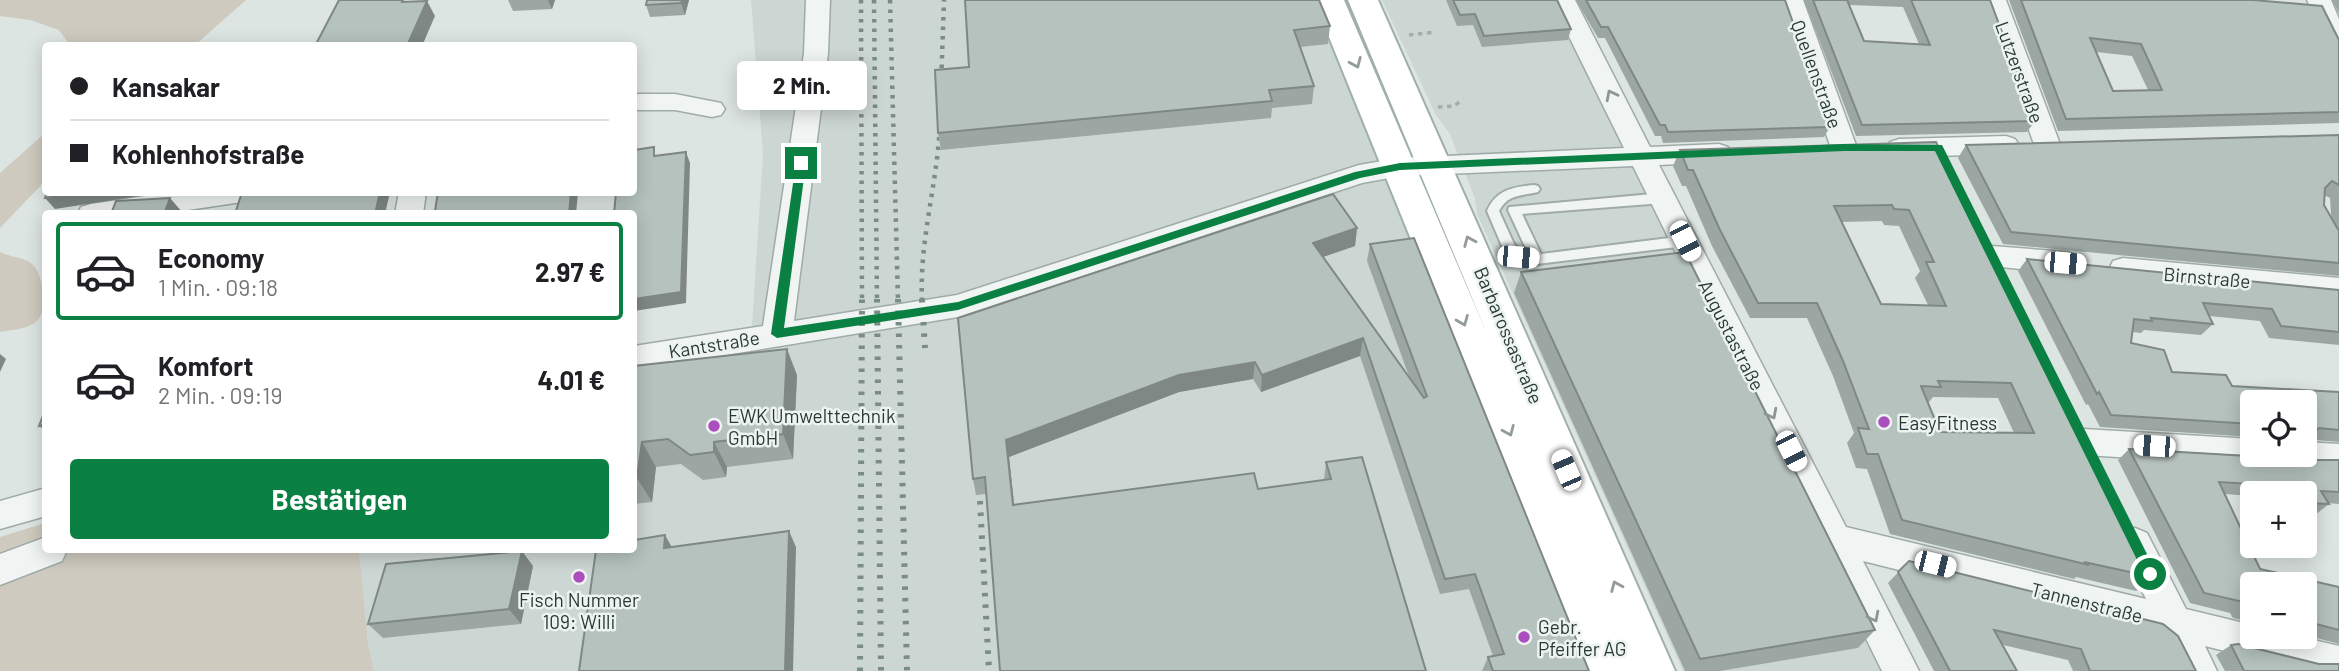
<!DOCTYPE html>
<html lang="de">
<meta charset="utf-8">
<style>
body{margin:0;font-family:Barlow,sans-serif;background:#f2f2f2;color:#202124;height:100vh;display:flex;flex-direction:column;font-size:26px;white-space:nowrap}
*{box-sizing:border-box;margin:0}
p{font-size:23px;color:#757577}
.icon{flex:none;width:38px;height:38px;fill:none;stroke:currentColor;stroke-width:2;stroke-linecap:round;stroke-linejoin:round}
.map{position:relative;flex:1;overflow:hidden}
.sheet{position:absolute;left:42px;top:210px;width:595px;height:343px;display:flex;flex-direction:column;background:#fff;border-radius:7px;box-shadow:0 4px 18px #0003}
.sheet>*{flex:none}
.banner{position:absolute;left:42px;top:42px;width:595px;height:154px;border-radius:7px;box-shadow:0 4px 18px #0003;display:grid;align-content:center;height:154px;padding:0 28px;background:#fff}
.controls{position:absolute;left:2240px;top:390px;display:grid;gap:14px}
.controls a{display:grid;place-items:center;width:77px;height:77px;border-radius:7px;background:#fff;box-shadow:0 4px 18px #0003;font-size:35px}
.end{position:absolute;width:32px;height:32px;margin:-16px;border:9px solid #0b8043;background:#fff;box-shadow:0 0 0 4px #fff}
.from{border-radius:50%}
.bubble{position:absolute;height:49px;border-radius:7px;background:#fff;box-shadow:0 4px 18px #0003;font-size:23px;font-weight:700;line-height:49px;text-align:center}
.car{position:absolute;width:21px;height:42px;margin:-21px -10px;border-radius:9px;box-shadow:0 0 5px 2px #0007;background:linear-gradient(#fff 24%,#345 0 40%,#fff 0 76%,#345 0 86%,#fff 0)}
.banner b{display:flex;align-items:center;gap:24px;height:66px;font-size:26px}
.banner b+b{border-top:2px solid #e0e0e0}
.banner i{width:18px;height:18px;background:#202124}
ul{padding:12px 0 0;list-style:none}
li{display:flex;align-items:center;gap:21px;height:98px;margin:0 14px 10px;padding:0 14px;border:4px solid transparent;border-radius:7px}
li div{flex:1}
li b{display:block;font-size:26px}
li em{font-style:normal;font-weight:700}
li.current{border-color:#0b8043}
li>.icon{width:63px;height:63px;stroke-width:1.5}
.cta{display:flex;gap:14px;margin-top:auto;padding:14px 28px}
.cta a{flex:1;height:80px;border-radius:7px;background:#0b8043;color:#fff;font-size:28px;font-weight:700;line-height:80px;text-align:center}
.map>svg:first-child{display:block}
</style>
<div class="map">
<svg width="2339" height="671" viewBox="0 0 2339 671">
<rect width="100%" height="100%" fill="#dde5e2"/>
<g fill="#ccd6d2">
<polygon points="751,0 1311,0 1596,671 374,671 368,643 359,550 634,550 634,380 750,356 763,155"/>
<polygon points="1382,0 1550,0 1883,671 1683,671 1477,214 1475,199 1450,134 1436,115"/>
</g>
<g fill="#cecabf">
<polygon points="0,0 246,0 194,46 70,45 59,30 30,20 0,16"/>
<polygon points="45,133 45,181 0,228 0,173"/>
<path d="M0,252C9,257 23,257 31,263C39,270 42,282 43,292C47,327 28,328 0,332Z"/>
<polygon points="45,523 46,550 359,550 368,643 374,671 0,671 0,537"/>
</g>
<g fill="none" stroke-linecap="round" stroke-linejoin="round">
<g stroke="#a0aba7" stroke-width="4">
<path id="service" d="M1534,185L1538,186L1540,189L1538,192C1522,196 1508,194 1499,211L1514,244L1522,252L1528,253L1508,210L1509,207L1663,193L1669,198L1663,203L1522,214L1541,254L1685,236L1692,241L1685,246L1537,264L1513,260L1502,246L1487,211C1496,190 1513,187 1534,185Z"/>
</g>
<g stroke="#a0aba7" stroke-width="3">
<g id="minor">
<polygon points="806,0 830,0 828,53 794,321 957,295 1359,165 1400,158 1624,148 1551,0 1575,0 1650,147 1719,144 1728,147 1732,153 1728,159 1719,162 1659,165 1846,527 2146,599 2118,543 2123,533 2135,528 2147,533 2186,609 2252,625 2252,637 2301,637 2339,646 2339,671 2304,671 2205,646 2217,671 2180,671 2163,636 1863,561 1919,671 1882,671 1633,166 1400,176 1362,183 958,317 634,370 634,346 763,326 804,53"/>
<polygon points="1779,0 1803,0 1857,148 1853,154 1844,157 1835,154 1831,148"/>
<polygon points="1982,0 2006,0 2060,144 2056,150 2047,153 2038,150 2034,144"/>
<polygon points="2307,0 2331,0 2339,19 2339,54 2330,51 2327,46"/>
<polygon points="634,94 675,94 721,103 725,109 721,115 712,117 675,110 634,110"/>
<polygon points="2006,136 2015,139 2019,145 2015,151 2006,154 1899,157 1890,154 1886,148 1890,142 1899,139"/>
<polygon points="172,192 255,192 252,199 242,202 161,214 78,214 81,207 91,204"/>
<polygon points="399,192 426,192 423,214 395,214"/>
<polygon points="1992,246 2067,252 2077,256 2081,263 2077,270 2067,274 1992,266 1982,263 1978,256 1982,249"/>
<polygon points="2123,258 2339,278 2339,300 2123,280 2113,277 2109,269 2113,261"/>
<polygon points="2084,429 2252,439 2252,455 2266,455 2263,461 2252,465 2084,455 2073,451 2068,442 2073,433"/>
<polygon points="2305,442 2339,444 2339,470 2301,468 2290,464 2285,455 2305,455"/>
<polygon points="46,488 46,516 0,529 0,501"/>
<polygon points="46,537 46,550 67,550 62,561 0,585 0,554"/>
</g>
</g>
<g stroke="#9eb0a8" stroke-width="4">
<polygon id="primary" points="1314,0 1344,0 1488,336 1348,0 1378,0 1675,671 1586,671"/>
</g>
<g stroke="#a4adaa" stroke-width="3.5" stroke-dasharray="4.5 4.5" stroke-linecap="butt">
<polyline points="1409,35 1436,32"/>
<polyline points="1438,107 1454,106 1462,100"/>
</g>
<use href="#service" fill="#f0f4f3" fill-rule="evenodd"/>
<use href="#minor" fill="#f0f4f3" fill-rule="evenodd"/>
<use href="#primary" fill="#fff" fill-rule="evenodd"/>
<g stroke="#798d85" stroke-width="4.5" stroke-dasharray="3.5 6" stroke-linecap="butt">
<polyline points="861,0 862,301"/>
<polyline points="874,0 877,301"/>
<polyline points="890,0 898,301"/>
<polyline points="941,87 944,0"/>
<path d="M922,301C919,240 938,182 940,122"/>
</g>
<g stroke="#798d85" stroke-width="6" stroke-dasharray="3.5 8" stroke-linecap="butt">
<polyline points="877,299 881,671"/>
<polyline points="898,299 907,671"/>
<polyline points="922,299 925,348"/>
<polyline points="980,501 989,671"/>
<polyline points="860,671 862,299"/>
</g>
</g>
<g fill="#9ca7a3" fill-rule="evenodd">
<polygon points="508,0 555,0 552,9 513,11"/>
<polygon points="647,0 689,0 685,15 650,17 646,5"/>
<polygon points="1446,0 1557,0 1571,29 1568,40 1482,47 1473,25 1457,26"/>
<polygon points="1576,0 1785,0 1830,127 1824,137 1663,143 1661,136 1655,136 1605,38 1598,38"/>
<path d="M1804,0H1990L2035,121L2027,132L1856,136ZM1849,5L1903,7L1919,44L1864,41Z"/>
<path d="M2009,0H2253L2339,40V123L2058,131ZM2096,52L2132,56L2148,90L2113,91Z"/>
<polygon points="2332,0 2339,0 2339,14"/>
<polygon points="1330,26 1328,44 1300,47 1314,86 1312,104 1272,108 1271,118 941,150 938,133 969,67"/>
<path d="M2339,135V276L2003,244L1958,158L1966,145ZM2324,195L2330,198L2331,215L2334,223L2324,205Z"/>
<path d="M1936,142L2153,577L2136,591L2076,577L2074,579L1890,534L1867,469L1856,468L1847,443L1854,433L1833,376L1807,318H1750L1712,246L1686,186H1682L1673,166L1680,150ZM1882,221L1884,225L1899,226L1920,271L1915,278L1928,305L1881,304L1841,222ZM1933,397L1998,398L2014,433L1940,432L1927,402H1929Z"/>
<polygon points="1333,194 1357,228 1355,246 1323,257 1410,379 1367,261 1370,244 1414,238 1589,671 1482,671 1488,657 1493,656 1469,589 1440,594 1360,356 1261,392 1253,379 1179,392 1009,457 1014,505 1254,473 1258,489 1324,480 1326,462 1362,457 1426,671 1000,671 986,494 976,495 973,479 958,318"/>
<polygon points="2027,259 2339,290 2339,345 2269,338 2260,321 2209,316 2213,324 2201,335 2144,330 2141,333 2132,332 2131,343 2172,372 2232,386 2339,392 2339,442 2316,440 2305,450 2305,402 2252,402 2252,437 2100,427 2088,404 2086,405 2018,271"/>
<polygon points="1521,272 1875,630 1858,648 1720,671 1685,671 1514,293"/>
<polygon points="634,366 797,375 793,459 727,467 726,477 703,480 681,464 656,467 652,502 634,504"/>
<polygon points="2129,449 2339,460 2339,504 2328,503 2329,504 2315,515 2305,514 2305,494 2252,494 2252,496 2225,494 2260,569 2339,587 2339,644 2305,635 2305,584 2252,584 2252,622 2233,618 2230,613 2190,603 2118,460"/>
<polygon points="1909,561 2196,671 2073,671 2068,660 2003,645 2017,671 1934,671 1888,583"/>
<polygon points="533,566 521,624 383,638 368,624"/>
<polygon points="2231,645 2319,664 2339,671 2225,671 2216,655"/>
</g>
<g fill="#7f8884">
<polygon points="548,0 555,0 552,9"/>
<polygon points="682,0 689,0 685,15 681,3"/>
<polygon points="427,1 435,16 422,46 407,46"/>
<polygon points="686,152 690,163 686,303 634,311 634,299"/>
<polygon points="79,192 165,192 55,209 45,198"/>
<polygon points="380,192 390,192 385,214 375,214"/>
<polygon points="571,192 578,192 576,214 569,214"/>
<polygon points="170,198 183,213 164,214"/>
<polygon points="1357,228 1355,246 1311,261 1313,243"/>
<polygon points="1363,338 1360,356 1261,392 1262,375"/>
<polygon points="787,349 797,375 793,459 783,434"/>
<polygon points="0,354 6,359 0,372"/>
<polygon points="1255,362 1253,379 1179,392 1009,457 1016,521 1006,440 1179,375"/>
<polygon points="46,424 46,431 39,426"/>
<polygon points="642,442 656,467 652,502 637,478"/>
<polygon points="714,442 727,467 726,477 714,452"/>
<polygon points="789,531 796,547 793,671 785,671"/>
<polygon points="665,535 674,551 664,548"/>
<polygon points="522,551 533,566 521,624 509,609"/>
</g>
<g fill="#b5c2bd" stroke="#7f8884" stroke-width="2" fill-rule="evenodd">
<polygon points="339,0 403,0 402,2 427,1 407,46 315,46"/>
<polygon points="647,0 682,0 681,3 646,5"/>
<polygon points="965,0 1319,0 1330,26 1294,30 1314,86 1269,90 1272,101 938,133 935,70 969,67"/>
<polygon points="1453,0 1557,0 1571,29 1484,36 1475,14 1460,15"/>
<polygon points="1586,0 1785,0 1830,127 1668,132 1665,125 1660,125 1608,27 1601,27"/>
<polygon points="1813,0 1847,0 1864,41 1930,45 1911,0 1990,0 2035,121 1862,125"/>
<path d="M2021,0H2253L2322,6L2339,40V112L2066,119ZM2090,38L2141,44L2162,90L2113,91Z"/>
<polygon points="2339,135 2339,185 2332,181 2325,188 2324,205 2339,231 2339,263 2011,232 1966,145"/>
<path d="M1936,142L2153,577L2084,562L2089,565L1902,520L1878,454H1867L1858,428L1869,429L1843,361L1817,303H1758L1720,230L1693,170H1688L1680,150ZM1892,205L1894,209L1909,210L1934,262H1926L1946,306L1881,304L1834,206ZM1938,381L2011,383L2034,433L1940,432L1921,386L1941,387Z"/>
<polygon points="654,147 654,156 686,152 681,292 634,299 634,214 614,214 616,192 634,192 634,150"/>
<polygon points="47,192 79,192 45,198"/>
<polygon points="242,192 380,192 375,214 235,214"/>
<polygon points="438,192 571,192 569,214 429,214 429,212 435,211"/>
<polygon points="1333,194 1357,228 1313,243 1424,398 1427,396 1370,244 1414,238 1589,671 1493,671 1488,657 1504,654 1475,574 1445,579 1363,338 1262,375 1255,362 1179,375 1006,440 1013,505 1254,473 1258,489 1331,479 1326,462 1362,457 1426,671 1000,671 985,477 973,479 958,318"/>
<polygon points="170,198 164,214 111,214 116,201"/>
<polygon points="1685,252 1875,630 1700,659 1521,272"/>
<polygon points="2027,259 2339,290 2339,332 2281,326 2272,309 2203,303 2213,324 2151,318 2152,321 2134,319 2131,343 2164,350 2172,372 2226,375 2232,386 2339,392 2339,430 2319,428 2316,431 2316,441 2305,442 2305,402 2252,402 2252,424 2111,415 2099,392 2097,394"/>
<polygon points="787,349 783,434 714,442 714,452 690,455 668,439 642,442 637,478 634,478 634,366"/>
<polygon points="46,408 46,424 39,426"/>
<polygon points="2129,449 2265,457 2270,455 2302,455 2315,460 2339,460 2339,492 2321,491 2329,504 2305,503 2305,494 2290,494 2286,486 2219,482 2260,569 2339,587 2339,630 2316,624 2305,624 2305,584 2252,584 2252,609 2247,608 2244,602 2204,593"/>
<polygon points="789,531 785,671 579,671 596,550 634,550 634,540 665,535 664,548"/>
<polygon points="522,551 509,609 368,624 386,564"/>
<polygon points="1909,561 2163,624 2178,636 2196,671 2090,671 2081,649 1994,630 2017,671 1950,671 1898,572"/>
<polygon points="2238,644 2319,664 2339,664 2339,671 2244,671 2231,645"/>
</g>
<defs><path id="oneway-chevron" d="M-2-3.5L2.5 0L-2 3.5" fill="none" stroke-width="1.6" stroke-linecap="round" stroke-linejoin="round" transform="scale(1.75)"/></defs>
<g stroke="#949c9a">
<use href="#oneway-chevron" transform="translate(1356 63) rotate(67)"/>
<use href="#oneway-chevron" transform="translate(1469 241) rotate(-113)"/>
<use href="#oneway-chevron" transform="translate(1463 321) rotate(68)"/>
<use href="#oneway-chevron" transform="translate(1509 431) rotate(67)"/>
<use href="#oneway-chevron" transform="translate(1616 586) rotate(-113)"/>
</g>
<g stroke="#8c9794">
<use href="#oneway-chevron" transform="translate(1611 95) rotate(-117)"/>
<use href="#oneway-chevron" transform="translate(1772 414) rotate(63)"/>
<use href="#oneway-chevron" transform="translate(1874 617) rotate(63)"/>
</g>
<polygon fill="#0b8043" points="1844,144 1942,145 2155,570 2155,578 2146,578 1935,151 1844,151 1400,170 1360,178 958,310 777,338 771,334 796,163 801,160 806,163 784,328 958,302 1355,172 1400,163"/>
<g fill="#ac4fbe" stroke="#edf3f0" stroke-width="2.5">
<circle cx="1884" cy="422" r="7"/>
<circle cx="714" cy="426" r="7"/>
<circle cx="579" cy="577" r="7"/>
<circle cx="1524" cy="637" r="7"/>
</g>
<g text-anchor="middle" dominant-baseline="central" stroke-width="5" stroke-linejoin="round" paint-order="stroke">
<g font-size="19" fill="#293a34" stroke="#edf3f0">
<text transform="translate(2020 72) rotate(70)">Lutzerstraße</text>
<text transform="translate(1817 74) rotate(70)">Quellenstraße</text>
<text transform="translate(2207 277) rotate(5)">Birnstraße</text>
<text transform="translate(1509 335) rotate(67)">Barbarossastraße</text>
<text transform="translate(1732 335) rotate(63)">Augustastraße</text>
<text transform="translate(714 344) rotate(-9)">Kantstraße</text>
<text transform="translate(2087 602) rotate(14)">Tannenstraße</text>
</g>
<g font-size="19" fill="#293a34" stroke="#edf3f0" text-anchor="start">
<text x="728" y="415">EWK Umwelttechnik<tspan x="728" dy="22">GmbH</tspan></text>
<text x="1898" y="422">EasyFitness</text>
<text x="579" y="599" text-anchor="middle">Fisch Nummer<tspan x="579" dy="22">109: Willi</tspan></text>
<text x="1538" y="626">Gebr.<tspan x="1538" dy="22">Pfeiffer AG</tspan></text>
</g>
</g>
</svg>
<div class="controls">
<a><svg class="icon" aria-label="locate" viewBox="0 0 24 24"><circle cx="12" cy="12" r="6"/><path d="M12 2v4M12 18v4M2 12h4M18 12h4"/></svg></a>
<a>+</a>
<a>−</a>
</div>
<i class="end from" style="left:2150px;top:574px"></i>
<i class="end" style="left:801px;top:163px"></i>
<div class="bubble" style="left:737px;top:61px;width:130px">2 Min.</div>
<i class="car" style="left:1685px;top:241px;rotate:153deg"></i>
<i class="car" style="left:1518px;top:257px;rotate:95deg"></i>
<i class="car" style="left:2065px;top:263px;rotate:95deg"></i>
<i class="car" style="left:2154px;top:446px;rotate:274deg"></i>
<i class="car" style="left:1791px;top:451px;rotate:153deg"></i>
<i class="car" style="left:1566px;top:470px;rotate:337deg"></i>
<i class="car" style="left:1935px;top:564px;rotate:104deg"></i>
<div class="banner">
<b><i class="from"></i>Kansakar</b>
<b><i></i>Kohlenhofstraße</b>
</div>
<section class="sheet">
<ul>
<li class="current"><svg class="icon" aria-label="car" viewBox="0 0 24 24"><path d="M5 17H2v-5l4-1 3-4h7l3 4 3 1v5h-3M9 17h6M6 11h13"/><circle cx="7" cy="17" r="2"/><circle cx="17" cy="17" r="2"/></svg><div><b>Economy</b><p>1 Min. · 09:18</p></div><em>2.97 €</em></li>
<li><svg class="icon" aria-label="car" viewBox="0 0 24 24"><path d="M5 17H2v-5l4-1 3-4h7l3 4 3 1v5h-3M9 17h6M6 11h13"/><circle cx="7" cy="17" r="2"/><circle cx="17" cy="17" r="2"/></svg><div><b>Komfort</b><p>2 Min. · 09:19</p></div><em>4.01 €</em></li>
</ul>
<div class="cta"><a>Bestätigen</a></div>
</section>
</div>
